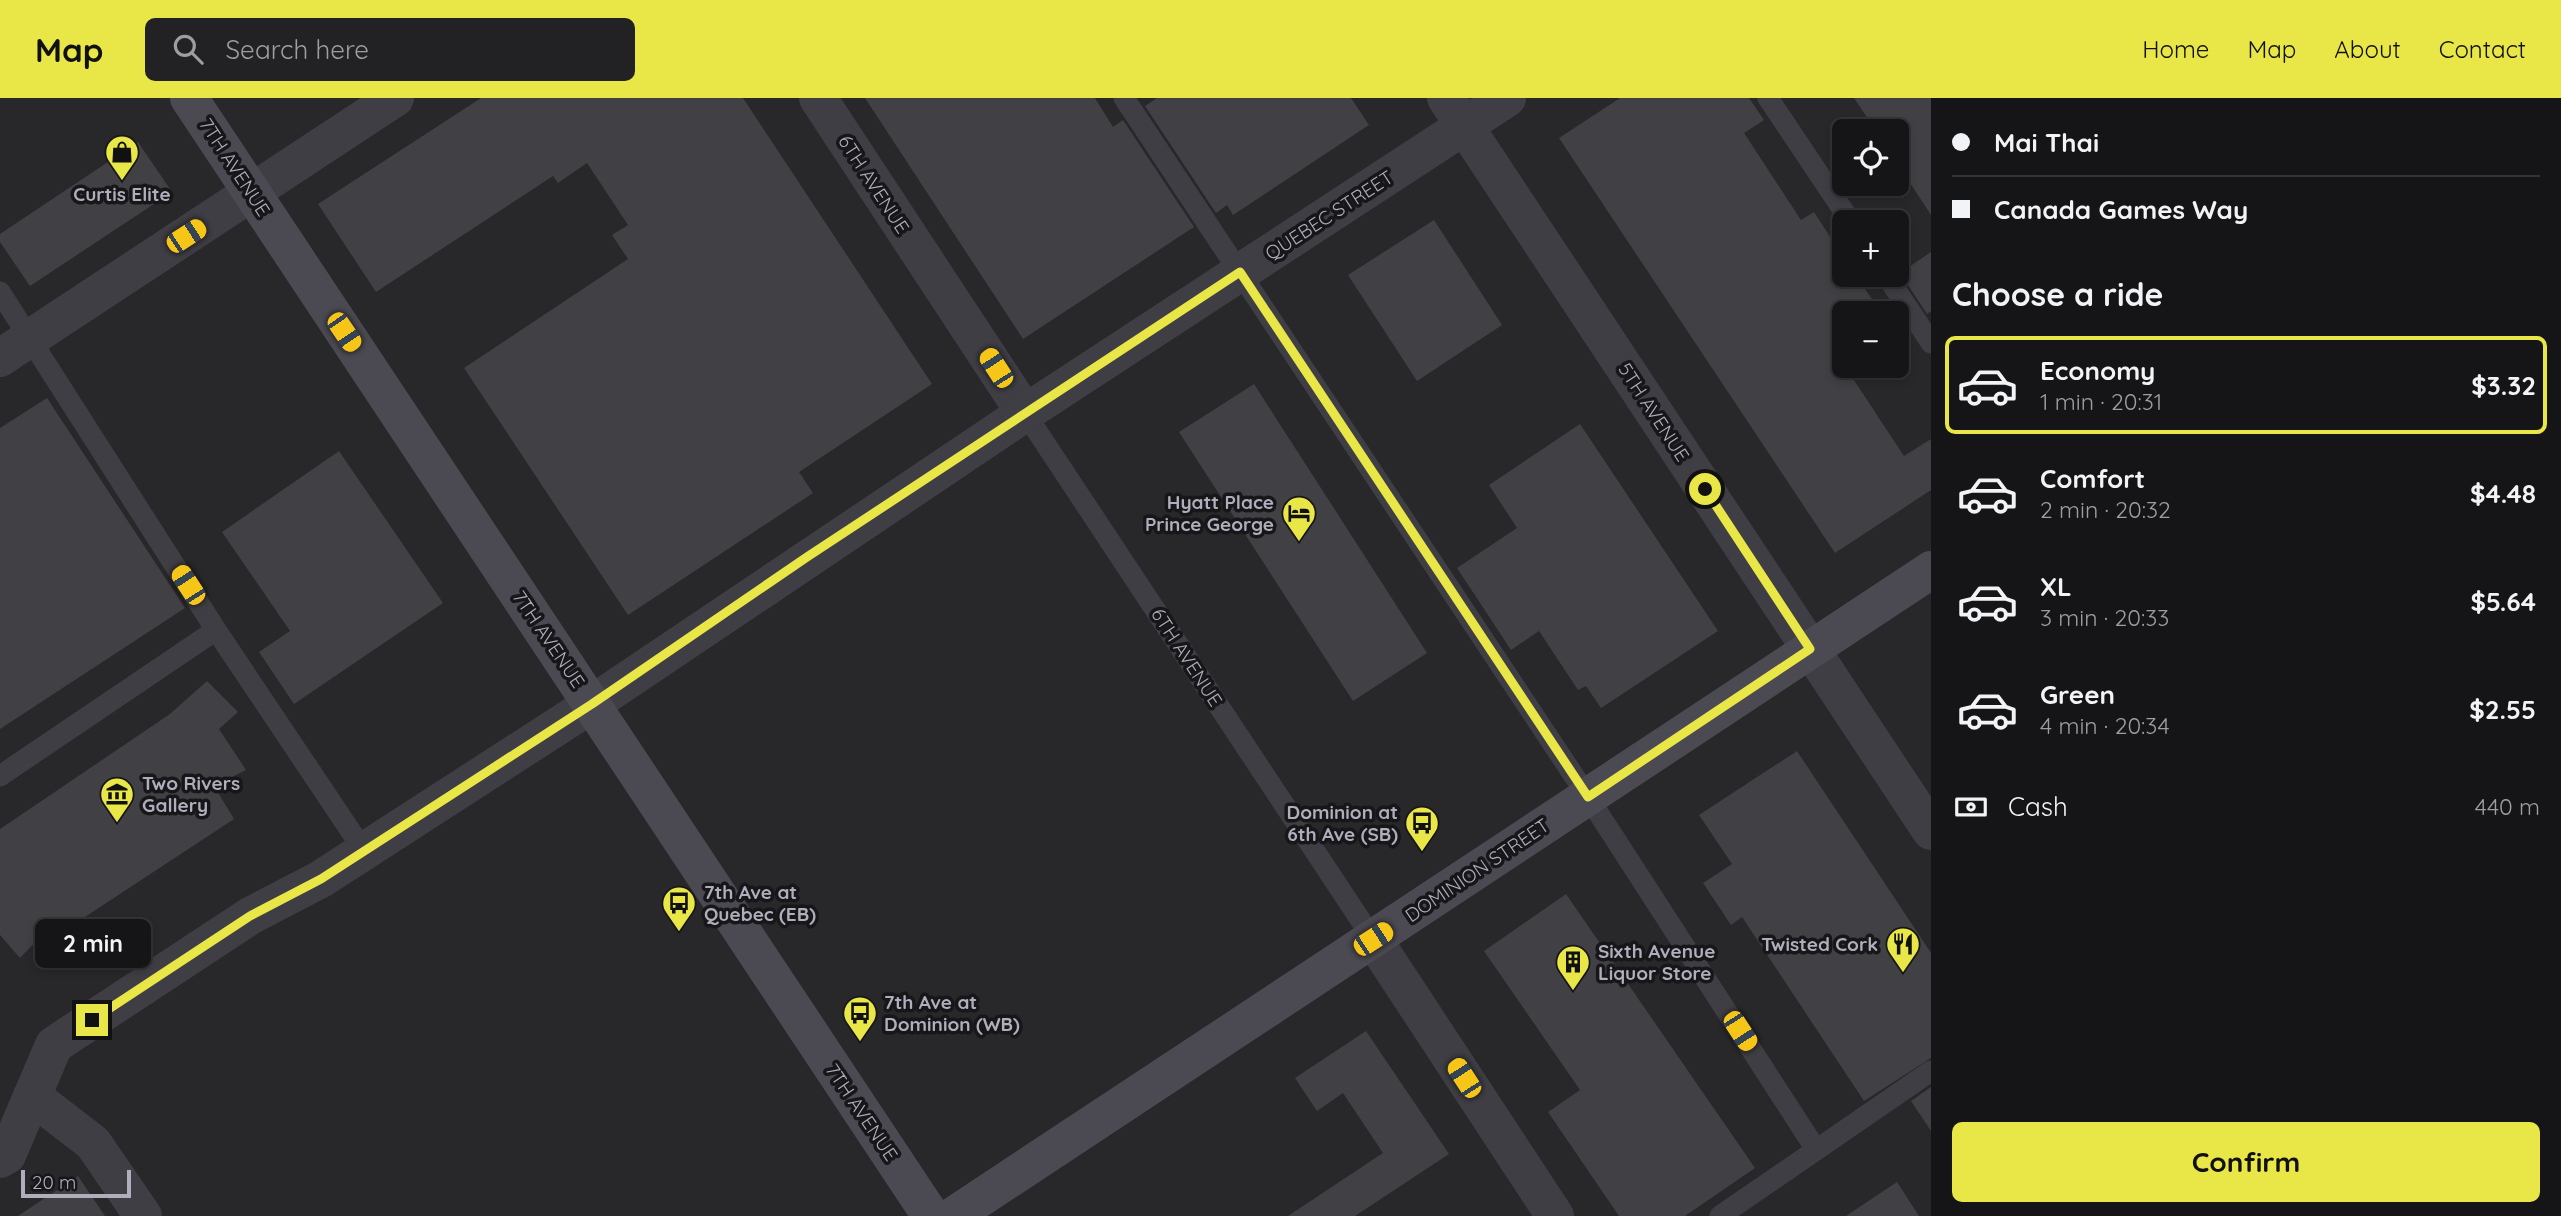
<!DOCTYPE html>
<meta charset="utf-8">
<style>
body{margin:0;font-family:Quicksand,sans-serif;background:#222123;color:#f1f3f6;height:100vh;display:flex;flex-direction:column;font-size:26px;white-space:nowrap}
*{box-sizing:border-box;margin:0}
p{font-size:23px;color:#9d9ea1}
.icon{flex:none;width:38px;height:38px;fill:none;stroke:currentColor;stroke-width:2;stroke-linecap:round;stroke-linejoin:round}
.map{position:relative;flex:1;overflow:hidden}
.details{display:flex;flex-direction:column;background:#151416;width:630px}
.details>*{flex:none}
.guide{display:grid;align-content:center;height:154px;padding:0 21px;background:#151416}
.buttons{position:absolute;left:1832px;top:21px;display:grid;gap:14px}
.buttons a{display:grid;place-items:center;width:77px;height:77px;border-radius:10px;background:#151416;box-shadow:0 4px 10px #0003,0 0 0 2px #343335;font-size:35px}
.scale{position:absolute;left:21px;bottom:18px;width:110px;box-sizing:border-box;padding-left:7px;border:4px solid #aeaebc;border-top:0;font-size:19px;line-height:24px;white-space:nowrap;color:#aeaebc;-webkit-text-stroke:5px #171618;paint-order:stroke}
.end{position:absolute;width:32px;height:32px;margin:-16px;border:9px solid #e9e647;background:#111;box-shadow:0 0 0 4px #111}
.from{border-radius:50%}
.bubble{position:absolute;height:49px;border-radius:10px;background:#151416;box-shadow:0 4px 10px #0003,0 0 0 2px #343335;font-size:23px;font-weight:700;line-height:49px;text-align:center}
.car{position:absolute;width:21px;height:42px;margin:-21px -10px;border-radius:9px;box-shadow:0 0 5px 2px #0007;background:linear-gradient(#f5c518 24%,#345 0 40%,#f5c518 0 76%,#345 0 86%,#f5c518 0)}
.guide b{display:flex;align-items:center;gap:24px;height:66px;font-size:26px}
.guide b+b{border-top:2px solid #343335}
.guide i{width:18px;height:18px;background:#f1f3f6}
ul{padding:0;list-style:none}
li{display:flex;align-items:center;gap:21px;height:98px;margin:0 14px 10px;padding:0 7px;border:4px solid transparent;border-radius:10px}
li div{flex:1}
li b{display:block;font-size:26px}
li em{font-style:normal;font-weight:700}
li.on{border-color:#e9e647}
li>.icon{width:63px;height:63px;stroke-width:1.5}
h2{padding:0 21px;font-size:32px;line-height:84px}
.pay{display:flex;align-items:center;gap:18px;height:77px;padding:0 21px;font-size:26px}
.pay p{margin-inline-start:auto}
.button{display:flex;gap:14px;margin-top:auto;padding:14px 21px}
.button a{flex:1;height:80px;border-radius:10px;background:#e9e647;color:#111;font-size:28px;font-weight:700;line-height:80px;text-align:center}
header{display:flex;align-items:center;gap:42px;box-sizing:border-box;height:98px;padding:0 35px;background:#e9e647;color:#111}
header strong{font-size:33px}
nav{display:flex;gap:38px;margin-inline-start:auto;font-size:24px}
.search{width:490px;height:63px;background:#222123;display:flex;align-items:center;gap:18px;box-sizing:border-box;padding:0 24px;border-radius:10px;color:#9d9ea1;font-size:26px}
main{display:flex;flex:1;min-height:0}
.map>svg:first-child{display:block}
</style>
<header>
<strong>Map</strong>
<div class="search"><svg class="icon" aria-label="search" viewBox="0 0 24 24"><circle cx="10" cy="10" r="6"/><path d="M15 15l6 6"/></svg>Search here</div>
<nav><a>Home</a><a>Map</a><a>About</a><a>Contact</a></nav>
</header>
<main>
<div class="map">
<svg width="1931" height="1118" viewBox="0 0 1931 1118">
<rect width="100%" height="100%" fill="#1c1b1d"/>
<path fill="#28272a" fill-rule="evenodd" d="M0,0H1931V1118H0ZM1844,33H1897V86H1844ZM1844,124H1897V177H1844ZM1844,215H1897V268H1844Z"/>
<g fill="#414044">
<polygon points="481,0 743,0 932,286 799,374 813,395 628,517 464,270 628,161 612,137 628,127 587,65 558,85 553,78 376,194 318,106"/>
<polygon points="865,0 1095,0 1113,29 1123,22 1194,129 1023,241"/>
<polygon points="1157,0 1351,0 1369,27 1233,117 1227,107 1216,115 1145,8"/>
<polygon points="1620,0 1749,0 1764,22 1744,35 1801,122 1814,114 1844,160 1844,177 1856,177 1881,215 1844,215 1844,268 1849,268 1846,270 1904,358 1931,341 1931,392 1835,455 1559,40"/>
<polygon points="1854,0 1931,0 1931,117 1897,65 1897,33 1876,33"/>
<polygon points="138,44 172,94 30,188 0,144 0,136"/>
<polygon points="1434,122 1502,227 1417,283 1348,177"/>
<polygon points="1931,154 1931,213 1927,216 1900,175"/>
<polygon points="1254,286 1427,555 1353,603 1179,334"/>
<polygon points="47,300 185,510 0,631 0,330"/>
<polygon points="1580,326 1718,533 1601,610 1586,588 1578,592 1539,533 1511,552 1457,470 1517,430 1489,387"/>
<polygon points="339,353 443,505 294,606 259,554 290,533 222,434"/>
<polygon points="207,583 238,614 219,631 246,672 214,688 234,721 50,842 44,835 20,860 0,837 0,731 170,616"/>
<polygon points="1797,653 1931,855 1931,960 1864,1003 1742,819 1731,827 1703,785 1732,766 1699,717"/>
<polygon points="1566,796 1755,1070 1685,1118 1619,1118 1548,1014 1580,992 1484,853"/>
<polygon points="1366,933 1449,1056 1355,1118 1288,1118 1383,1055 1343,995 1317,1013 1295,980"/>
<polygon points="1931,989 1931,1033 1911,1003"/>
<polygon points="78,1078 105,1118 18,1118"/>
<polygon points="1897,1084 1919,1118 1846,1118"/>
</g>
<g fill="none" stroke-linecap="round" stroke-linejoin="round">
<g stroke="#3f3e44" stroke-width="21">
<polyline points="1124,0 1588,699 1815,1050"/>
<polyline points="1768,0 1851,124"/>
<polyline points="1886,177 1931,245"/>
<polyline points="0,194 216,532 364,753"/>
<polyline points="1025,315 1373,841"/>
<polyline points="0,678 216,532"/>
<polyline points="1720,1118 1931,973"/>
</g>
<g stroke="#3f3e44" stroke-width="38">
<polyline points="818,0 1025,315"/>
<polyline points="1446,0 1931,733"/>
<polyline points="0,260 395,0"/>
<polyline points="1373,841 1555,1118"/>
<polyline points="32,998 93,1045 143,1118"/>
<polyline points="0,1061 7,1057 54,947 250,818 321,781 592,606 1025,315 1507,0"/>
</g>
<g stroke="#4b4a52" stroke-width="38">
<polyline points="189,0 931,1118"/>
<polyline points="953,1118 1931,472"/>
</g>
</g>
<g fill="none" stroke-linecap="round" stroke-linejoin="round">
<polyline stroke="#e9e647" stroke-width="9" points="92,922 250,818 321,781 592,606 807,459 1240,174 1588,699 1810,551 1705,391"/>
</g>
<defs>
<g id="shop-pin" transform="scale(1.75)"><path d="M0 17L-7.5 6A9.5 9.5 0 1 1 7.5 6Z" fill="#e9e647" stroke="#171618"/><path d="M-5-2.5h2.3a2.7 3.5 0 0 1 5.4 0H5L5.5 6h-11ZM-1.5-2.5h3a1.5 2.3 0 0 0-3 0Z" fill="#111"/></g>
<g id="hotel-pin" transform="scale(1.75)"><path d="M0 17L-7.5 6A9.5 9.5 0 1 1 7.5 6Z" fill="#e9e647" stroke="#171618"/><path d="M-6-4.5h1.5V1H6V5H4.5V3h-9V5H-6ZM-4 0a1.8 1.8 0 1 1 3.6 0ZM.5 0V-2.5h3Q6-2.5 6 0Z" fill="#111"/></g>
<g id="museum-pin" transform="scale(1.75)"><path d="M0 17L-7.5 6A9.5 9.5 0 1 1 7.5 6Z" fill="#e9e647" stroke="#171618"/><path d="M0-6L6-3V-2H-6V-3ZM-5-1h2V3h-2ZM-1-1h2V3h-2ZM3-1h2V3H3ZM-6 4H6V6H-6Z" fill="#111"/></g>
<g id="bus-pin" transform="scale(1.75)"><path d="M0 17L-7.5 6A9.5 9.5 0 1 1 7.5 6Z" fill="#e9e647" stroke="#171618"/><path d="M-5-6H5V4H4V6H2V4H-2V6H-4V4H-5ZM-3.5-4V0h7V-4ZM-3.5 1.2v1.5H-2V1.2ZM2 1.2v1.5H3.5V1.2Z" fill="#111"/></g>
<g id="restaurant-pin" transform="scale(1.75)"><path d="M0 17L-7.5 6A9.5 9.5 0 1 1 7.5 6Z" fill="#e9e647" stroke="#171618"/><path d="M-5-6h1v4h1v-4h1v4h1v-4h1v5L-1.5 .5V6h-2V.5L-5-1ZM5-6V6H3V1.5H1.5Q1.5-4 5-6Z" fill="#111"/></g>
<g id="building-pin" transform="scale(1.75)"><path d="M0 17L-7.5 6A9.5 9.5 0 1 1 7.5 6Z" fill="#e9e647" stroke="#171618"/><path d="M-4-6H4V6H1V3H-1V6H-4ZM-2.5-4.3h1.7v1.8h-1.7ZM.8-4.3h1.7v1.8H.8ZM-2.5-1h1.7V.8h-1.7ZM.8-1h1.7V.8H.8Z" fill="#111"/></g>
</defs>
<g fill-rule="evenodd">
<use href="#shop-pin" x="122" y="54"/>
<use href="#hotel-pin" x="1299" y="415"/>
<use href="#museum-pin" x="117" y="696"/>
<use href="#bus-pin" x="1422" y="725"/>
<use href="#bus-pin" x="679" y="805"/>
<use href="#restaurant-pin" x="1903" y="846"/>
<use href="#building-pin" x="1573" y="864"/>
<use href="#bus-pin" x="860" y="915"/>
</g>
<g text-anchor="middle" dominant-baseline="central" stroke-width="7" stroke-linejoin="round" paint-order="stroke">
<g font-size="19" fill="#aeaebc" stroke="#171618">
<text transform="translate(235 69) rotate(57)">7TH AVENUE</text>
<text transform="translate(874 86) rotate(57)">6TH AVENUE</text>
<text transform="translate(1329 117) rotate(-33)">QUEBEC STREET</text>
<text transform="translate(1654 314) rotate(57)">5TH AVENUE</text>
<text transform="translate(549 541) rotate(56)">7TH AVENUE</text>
<text transform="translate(1187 559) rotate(57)">6TH AVENUE</text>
<text transform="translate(1477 772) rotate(-34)">DOMINION STREET</text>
<text transform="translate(862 1014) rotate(56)">7TH AVENUE</text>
</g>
<g font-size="19" font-weight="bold" fill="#aeaebc" stroke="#171618" text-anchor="start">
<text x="122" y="96" text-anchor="middle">Curtis Elite</text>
<text x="1274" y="404" text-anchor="end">Hyatt Place<tspan x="1274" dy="22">Prince George</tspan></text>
<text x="142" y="685">Two Rivers<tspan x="142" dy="22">Gallery</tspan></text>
<text x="1398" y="714" text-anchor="end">Dominion at<tspan x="1398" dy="22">6th Ave (SB)</tspan></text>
<text x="704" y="794">7th Ave at<tspan x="704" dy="22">Quebec (EB)</tspan></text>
<text x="1878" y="846" text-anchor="end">Twisted Cork</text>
<text x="1598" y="853">Sixth Avenue<tspan x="1598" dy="22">Liquor Store</tspan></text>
<text x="884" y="904">7th Ave at<tspan x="884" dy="22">Dominion (WB)</tspan></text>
</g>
</g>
</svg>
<div class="buttons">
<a><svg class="icon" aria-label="locate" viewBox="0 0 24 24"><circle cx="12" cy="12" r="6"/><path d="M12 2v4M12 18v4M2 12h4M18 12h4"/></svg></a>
<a>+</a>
<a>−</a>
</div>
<div class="scale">20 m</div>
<i class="end from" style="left:1705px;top:391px"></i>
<i class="end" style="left:92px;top:922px"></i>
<div class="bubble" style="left:35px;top:821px;width:116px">2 min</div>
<i class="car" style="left:186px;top:138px;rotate:57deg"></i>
<i class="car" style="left:344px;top:234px;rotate:146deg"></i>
<i class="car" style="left:996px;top:270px;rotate:327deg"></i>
<i class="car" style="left:188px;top:487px;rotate:327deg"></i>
<i class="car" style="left:1373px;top:841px;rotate:57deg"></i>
<i class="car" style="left:1740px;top:933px;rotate:147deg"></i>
<i class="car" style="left:1464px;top:980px;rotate:327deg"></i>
</div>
<section class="details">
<div class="guide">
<b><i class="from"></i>Mai Thai</b>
<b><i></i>Canada Games Way</b>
</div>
<h2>Choose a ride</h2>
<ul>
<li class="on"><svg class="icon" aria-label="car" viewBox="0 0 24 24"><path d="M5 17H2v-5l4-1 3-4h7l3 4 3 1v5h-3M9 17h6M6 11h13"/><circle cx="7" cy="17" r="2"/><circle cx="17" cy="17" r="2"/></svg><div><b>Economy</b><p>1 min · 20:31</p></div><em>$3.32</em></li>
<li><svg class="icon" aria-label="car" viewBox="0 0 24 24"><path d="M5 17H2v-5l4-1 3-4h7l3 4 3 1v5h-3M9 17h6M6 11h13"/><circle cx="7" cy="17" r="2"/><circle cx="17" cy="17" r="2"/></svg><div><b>Comfort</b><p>2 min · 20:32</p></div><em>$4.48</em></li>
<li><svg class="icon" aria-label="car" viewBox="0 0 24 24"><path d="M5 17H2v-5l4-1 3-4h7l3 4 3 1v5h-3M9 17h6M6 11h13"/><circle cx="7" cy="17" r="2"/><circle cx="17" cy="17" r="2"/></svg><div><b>XL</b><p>3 min · 20:33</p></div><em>$5.64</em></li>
<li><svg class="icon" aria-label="car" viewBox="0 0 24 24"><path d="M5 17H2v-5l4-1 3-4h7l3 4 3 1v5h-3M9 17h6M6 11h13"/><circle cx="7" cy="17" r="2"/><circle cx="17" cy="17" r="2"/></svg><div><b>Green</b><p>4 min · 20:34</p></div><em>$2.55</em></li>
</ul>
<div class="pay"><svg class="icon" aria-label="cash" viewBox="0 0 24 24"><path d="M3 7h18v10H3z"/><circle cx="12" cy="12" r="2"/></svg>Cash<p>440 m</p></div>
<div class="button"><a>Confirm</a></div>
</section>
</main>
